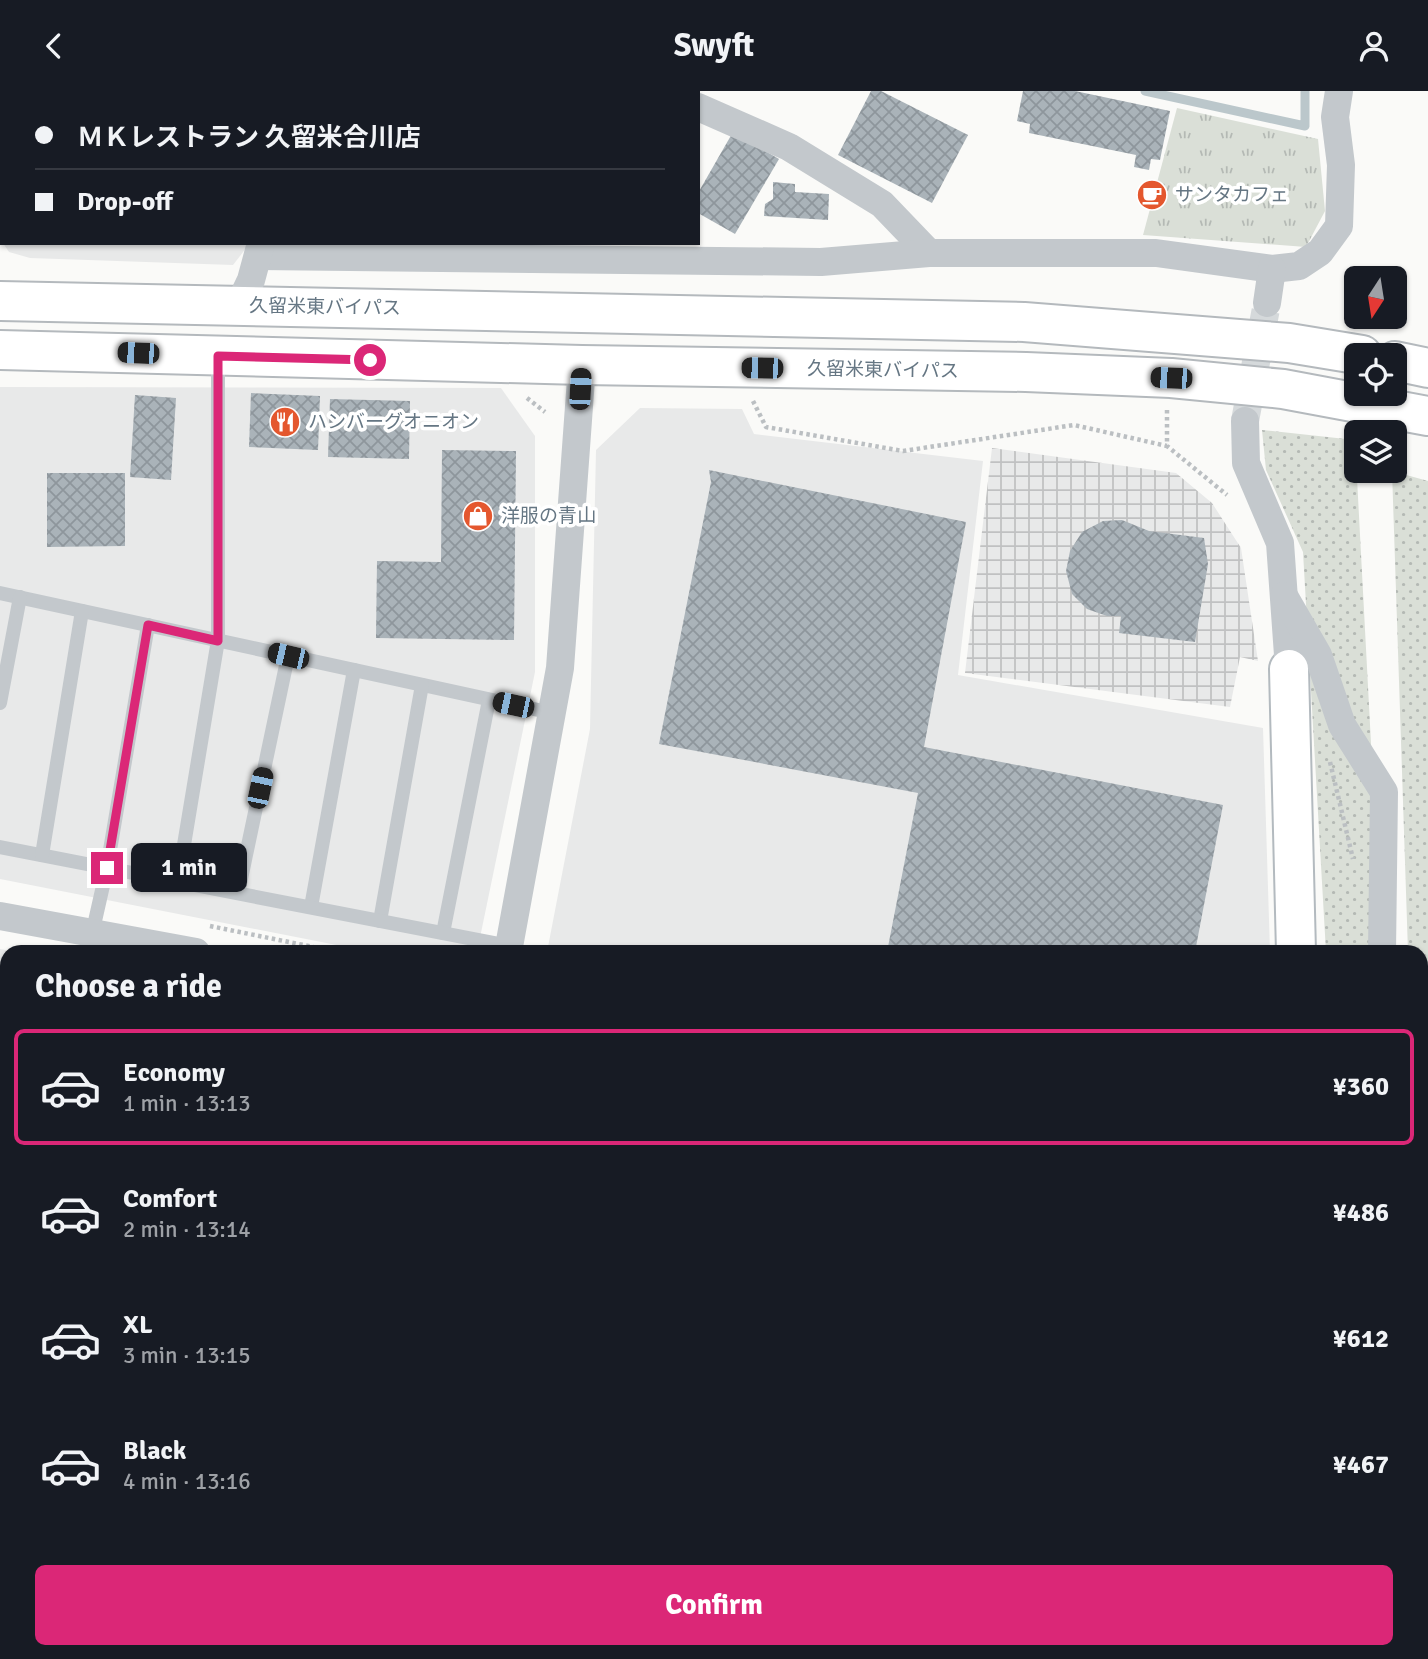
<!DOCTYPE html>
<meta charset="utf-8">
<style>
body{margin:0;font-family:Signika,"Noto Sans JP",sans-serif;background:#20242c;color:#f1f3f6;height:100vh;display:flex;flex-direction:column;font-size:26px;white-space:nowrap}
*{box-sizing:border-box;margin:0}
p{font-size:23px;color:#9ea1a6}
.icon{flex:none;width:38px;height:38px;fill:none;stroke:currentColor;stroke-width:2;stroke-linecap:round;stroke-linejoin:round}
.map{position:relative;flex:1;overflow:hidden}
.side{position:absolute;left:0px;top:854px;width:1428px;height:714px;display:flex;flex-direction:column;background:#171b24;border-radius:21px 21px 0 0;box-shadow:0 2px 5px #0004}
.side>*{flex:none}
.guide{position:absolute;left:0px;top:0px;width:700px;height:154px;box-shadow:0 2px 5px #0004;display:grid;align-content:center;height:154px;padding:0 35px;background:#171b24}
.needle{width:46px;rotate:192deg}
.buttons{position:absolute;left:1344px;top:175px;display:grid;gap:14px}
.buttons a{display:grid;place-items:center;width:63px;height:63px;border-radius:10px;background:#171b24;box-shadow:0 2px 5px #0004;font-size:35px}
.end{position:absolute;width:32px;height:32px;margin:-16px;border:9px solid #db2777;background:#fff;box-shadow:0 0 0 4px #fff}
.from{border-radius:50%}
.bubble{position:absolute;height:49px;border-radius:10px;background:#171b24;box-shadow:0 2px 5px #0004;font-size:23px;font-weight:800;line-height:49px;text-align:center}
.car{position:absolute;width:21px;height:42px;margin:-21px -10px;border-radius:9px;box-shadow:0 0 5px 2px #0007;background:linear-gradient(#222 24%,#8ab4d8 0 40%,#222 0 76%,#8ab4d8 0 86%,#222 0)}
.guide b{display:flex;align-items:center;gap:24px;height:66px;font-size:26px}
.guide b+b{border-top:2px solid #363941}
.guide i{width:18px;height:18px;background:#f1f3f6}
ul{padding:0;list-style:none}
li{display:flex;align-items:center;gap:21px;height:116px;margin:0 14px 10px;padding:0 21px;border:4px solid transparent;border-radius:10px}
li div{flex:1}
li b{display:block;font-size:26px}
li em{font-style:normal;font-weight:800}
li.on{border-color:#db2777}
li>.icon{width:63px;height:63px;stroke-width:1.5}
h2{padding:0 35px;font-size:32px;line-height:84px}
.action{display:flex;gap:14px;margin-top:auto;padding:14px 35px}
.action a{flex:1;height:80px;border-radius:10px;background:#db2777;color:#fff;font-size:28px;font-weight:800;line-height:80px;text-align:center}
header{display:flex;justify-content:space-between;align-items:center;height:91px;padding:0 35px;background:#171b24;font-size:32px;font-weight:800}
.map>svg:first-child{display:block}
</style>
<header><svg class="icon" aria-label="back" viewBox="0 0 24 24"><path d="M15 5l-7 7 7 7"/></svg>Swyft<svg class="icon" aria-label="person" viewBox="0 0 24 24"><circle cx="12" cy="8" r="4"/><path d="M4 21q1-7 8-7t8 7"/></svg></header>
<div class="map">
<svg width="1428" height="1568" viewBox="0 0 1428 1568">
<defs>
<pattern id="industrial-grid" width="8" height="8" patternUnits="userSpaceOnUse" patternTransform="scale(1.75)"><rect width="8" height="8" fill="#e8e9e9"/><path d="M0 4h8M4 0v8" fill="none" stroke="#c0c1c2"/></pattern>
<pattern id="grass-dots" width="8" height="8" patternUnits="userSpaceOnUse" patternTransform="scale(1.75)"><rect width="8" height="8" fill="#dadfd7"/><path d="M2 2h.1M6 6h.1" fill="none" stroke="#b4b9b4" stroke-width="1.8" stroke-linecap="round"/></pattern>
<pattern id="park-tufts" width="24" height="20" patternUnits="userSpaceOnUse" patternTransform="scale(1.75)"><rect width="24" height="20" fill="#dadfd7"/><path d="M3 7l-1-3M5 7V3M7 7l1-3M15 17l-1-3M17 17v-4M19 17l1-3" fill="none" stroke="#b4b9b4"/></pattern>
<pattern id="building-cross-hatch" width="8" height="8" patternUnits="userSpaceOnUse" patternTransform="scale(1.75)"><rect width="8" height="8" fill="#aab3b9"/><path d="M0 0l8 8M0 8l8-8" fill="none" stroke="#8e969c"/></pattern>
</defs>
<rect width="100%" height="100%" fill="#fafaf8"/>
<g fill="#e8e9e9">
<polygon points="34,0 368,0 33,2"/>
<polygon points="3,152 250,152 233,174 30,167 9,161"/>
<polygon points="0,296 501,297 535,345 535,581 477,861 372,861 0,788"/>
<polygon points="640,317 742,318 754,343 983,370 958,584 1263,637 1270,861 547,861 590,638 596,359"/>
<polygon points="0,858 17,861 7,861 7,1457 0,1454"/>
<polygon points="310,1561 1318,1561 1318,1568 331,1568"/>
</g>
<polygon fill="url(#industrial-grid)" points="992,357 1176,382 1212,412 1241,457 1258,570 1240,566 1230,616 965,582"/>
<g fill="url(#grass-dots)">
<polygon points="1262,339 1355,349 1382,861 1326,861 1303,461 1266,379"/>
<polygon points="1392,380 1428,390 1428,1374 1424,1343 1421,1251 1421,861 1408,861"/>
<polygon points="0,1518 7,1520 7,1561 126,1561 146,1568 0,1568"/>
<rect x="1365" y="1561" width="54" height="7"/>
</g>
<polygon fill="url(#park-tufts)" points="1177,17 1318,48 1325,120 1306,156 1143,144"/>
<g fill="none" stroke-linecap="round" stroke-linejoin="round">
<polyline stroke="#bbc7cb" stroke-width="9" points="1145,0 1305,35 1305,0"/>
</g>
<g fill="url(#building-cross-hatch)">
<polygon points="871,0 881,0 968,44 932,112 838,64"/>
<polygon points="1023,0 1075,0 1170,20 1160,69 1151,68 1149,79 1134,76 1136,64 1029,42 1030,33 1017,30"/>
<polygon points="733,41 779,68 735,143 698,122 698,102"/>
<polygon points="773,91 795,93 795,101 829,103 828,129 764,125 765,113 773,108"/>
<polygon points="251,302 320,305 318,359 249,356"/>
<polygon points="135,304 176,307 171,389 130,386"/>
<polygon points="330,308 410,310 409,368 328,366"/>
<polygon points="442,359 516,360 514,549 376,547 377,470 441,471"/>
<polygon points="709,379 966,431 924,656 1223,714 1195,861 887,861 918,702 659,653 711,391"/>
<polygon points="47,382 125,382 125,455 47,456"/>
<polygon points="1122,429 1149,440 1204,447 1208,473 1195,551 1119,542 1121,525 1107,525 1087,518 1072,503 1066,480 1070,460 1082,441 1103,430"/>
<polygon points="0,1017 7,1018 7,1441 0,1440"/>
<polygon points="480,1561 1205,1561 1204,1568 1122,1568 1107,1565 1106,1568 511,1568"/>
</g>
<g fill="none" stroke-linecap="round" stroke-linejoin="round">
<polyline stroke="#d5d9db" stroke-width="28" stroke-dasharray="28 14" stroke-linecap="butt" points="1245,330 1267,212"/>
<g stroke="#b3babf" stroke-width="42">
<g id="secondary">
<polyline points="1289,578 1296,861"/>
<polyline points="0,1498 7,1501"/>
<polyline points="183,1561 203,1568"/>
<polyline points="1328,1561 1329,1568"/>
</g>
</g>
<g stroke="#b4b9bd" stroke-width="42">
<g id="highway">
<polyline points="0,210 1024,231 1289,252 1362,264"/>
<polyline points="0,259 582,274 1026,281 1171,287 1283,298 1428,325"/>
<polyline points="1395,270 1428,277"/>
</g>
</g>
<g stroke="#bbbfc2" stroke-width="4.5" stroke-dasharray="3.5 3.5" stroke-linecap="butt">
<polyline points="527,307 545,321"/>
<polyline points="753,310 766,336 903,360 1074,334 1167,355"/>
<polyline points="1167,319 1167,355 1227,404"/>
<polyline points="1330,671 1353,768"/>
<polyline points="210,835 338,861"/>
<polyline points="108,1561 123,1568"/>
<polyline points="1379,1561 1380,1568"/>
</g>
<g stroke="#c3c8cc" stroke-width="14">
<polyline points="0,502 552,622"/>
<polyline points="0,612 20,506"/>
<polyline points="0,756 107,777 148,534"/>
<polyline points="42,764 82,520"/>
<polyline points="178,790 218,549 218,266"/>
<polyline points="238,802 288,565"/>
<polyline points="311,816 354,579"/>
<polyline points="380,830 422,594"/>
<polyline points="443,842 489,609"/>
<polyline points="88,861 107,777 509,855"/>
<polyline points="0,898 7,899"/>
<polyline points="0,961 7,962"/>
<polyline points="373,1561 404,1568"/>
<polyline points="287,1568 289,1561"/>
</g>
<g stroke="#c3c8cc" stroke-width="28">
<polyline points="661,0 665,2"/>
<polyline points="373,2 374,0"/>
<polyline points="698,16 789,56 882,113 929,162"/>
<polyline points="258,165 821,171 929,162 1156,162 1272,178 1299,175 1320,161 1339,135 1341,74 1335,26 1339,0"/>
<polyline points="1267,212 1272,178"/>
<polyline points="239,214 251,189 261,152"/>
<polyline points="1245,330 1246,372 1280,452 1289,578"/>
<polyline points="1284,505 1318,564 1342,634 1384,701 1382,861"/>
<polyline points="0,825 196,861"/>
<polyline points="508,861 560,577 582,274"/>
<polyline points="1421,1543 1425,1568"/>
</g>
<use href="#secondary" stroke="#fff" stroke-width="38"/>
<use href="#highway" stroke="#fff" stroke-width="38"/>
</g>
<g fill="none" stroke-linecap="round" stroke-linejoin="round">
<polyline stroke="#db2777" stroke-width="9" points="107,777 148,534 218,550 218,265 370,269"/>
</g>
<defs>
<g id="cafe-disc" transform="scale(1.575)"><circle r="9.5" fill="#e4572e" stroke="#fff"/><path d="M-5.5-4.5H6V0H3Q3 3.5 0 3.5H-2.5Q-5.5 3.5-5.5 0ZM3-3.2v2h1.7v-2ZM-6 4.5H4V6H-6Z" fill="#fff"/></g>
<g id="restaurant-disc" transform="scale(1.575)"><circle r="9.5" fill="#e4572e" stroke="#fff"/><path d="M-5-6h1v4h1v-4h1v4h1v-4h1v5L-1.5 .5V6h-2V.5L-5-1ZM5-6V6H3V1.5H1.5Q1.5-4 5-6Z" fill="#fff"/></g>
<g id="shop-disc" transform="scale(1.575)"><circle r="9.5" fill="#e4572e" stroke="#fff"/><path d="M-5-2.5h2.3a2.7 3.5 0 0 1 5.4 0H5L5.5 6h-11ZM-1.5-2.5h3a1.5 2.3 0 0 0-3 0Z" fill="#fff"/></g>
</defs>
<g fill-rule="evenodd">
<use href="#cafe-disc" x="1152" y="104"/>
<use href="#restaurant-disc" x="285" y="331"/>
<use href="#shop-disc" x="478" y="425"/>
</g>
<g text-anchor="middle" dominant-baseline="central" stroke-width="7" stroke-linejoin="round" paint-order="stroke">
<g font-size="19" fill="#657683" stroke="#fff" text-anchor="start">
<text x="1175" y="104">サンタカフェ</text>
<text x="308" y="331">ハンバーグオニオン</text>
<text x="501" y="425">洋服の青山</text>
</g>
<g font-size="19" fill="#657683" stroke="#fff">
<text transform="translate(325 216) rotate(1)">久留米東バイパス</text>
<text transform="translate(883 279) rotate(1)">久留米東バイパス</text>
</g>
</g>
</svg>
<div class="buttons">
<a><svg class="needle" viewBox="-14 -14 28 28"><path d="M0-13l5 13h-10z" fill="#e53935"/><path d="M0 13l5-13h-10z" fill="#9ea1a6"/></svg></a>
<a><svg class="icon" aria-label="locate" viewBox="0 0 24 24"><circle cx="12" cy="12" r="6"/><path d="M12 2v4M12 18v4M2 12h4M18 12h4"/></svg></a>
<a><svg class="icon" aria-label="layers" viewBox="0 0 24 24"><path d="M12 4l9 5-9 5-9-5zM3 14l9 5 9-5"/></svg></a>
</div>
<i class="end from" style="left:370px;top:269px"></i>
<i class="end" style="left:107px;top:777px"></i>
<div class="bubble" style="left:131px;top:752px;width:116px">1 min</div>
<i class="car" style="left:138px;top:262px;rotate:272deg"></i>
<i class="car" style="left:762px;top:277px;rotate:271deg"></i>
<i class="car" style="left:1171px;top:287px;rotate:272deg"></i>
<i class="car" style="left:580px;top:298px;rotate:3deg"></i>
<i class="car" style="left:288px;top:565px;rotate:283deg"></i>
<i class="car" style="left:513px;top:614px;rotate:282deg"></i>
<i class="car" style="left:260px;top:697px;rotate:12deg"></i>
<div class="guide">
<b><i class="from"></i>ＭＫレストラン 久留米合川店</b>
<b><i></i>Drop-off</b>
</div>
<section class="side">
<h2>Choose a ride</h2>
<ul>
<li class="on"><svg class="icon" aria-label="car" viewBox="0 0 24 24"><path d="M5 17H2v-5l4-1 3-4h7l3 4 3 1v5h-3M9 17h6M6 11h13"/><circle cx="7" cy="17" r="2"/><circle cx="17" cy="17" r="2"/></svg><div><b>Economy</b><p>1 min · 13:13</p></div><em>¥360</em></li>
<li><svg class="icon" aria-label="car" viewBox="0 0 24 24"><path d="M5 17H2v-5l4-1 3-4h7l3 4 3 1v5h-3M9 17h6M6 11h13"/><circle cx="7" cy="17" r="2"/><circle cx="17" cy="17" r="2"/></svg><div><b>Comfort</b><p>2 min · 13:14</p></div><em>¥486</em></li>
<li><svg class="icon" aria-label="car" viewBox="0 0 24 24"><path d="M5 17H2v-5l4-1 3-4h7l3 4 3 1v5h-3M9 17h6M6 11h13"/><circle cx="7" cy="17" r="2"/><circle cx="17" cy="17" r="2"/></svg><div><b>XL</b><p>3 min · 13:15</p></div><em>¥612</em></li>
<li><svg class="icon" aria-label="car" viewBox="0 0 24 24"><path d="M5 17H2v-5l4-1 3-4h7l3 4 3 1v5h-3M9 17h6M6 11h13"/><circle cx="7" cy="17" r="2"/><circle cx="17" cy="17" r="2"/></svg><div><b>Black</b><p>4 min · 13:16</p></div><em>¥467</em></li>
</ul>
<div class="action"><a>Confirm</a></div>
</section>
</div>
